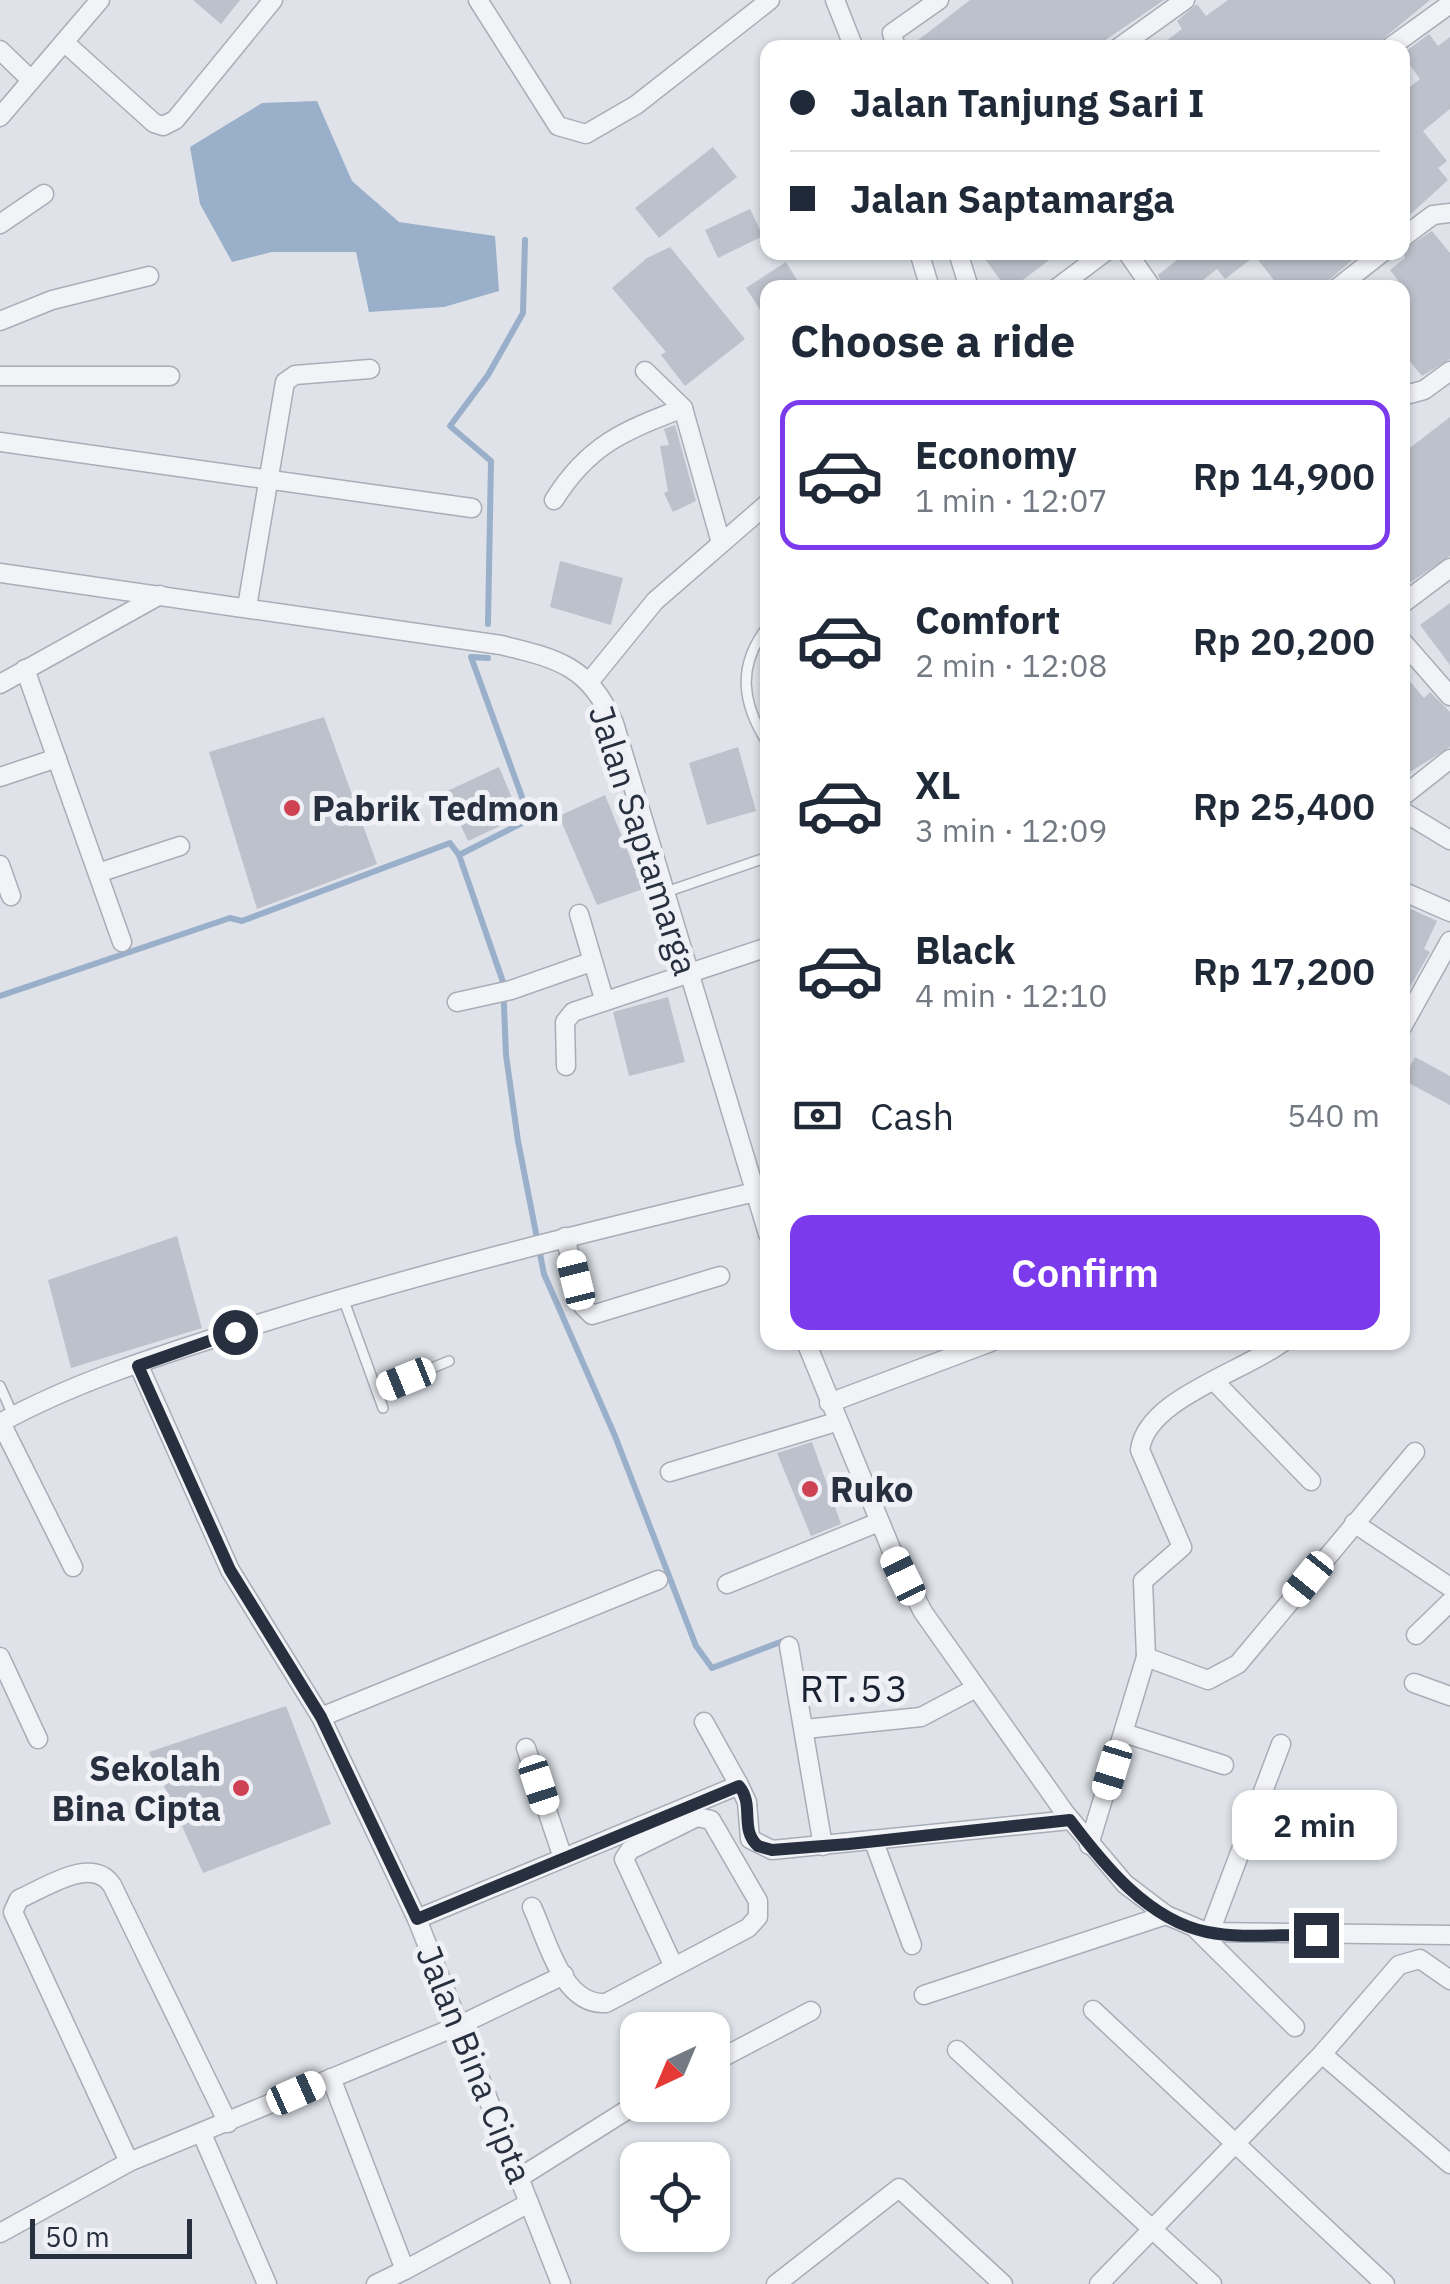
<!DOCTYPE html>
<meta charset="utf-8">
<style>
body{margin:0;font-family:"IBM Plex Sans",sans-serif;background:#f2f2f3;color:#1f2937;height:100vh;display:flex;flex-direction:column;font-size:38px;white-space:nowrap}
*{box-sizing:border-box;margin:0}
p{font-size:32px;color:#747a83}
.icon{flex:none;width:55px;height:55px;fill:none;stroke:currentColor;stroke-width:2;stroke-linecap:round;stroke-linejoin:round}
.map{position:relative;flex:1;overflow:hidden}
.sheet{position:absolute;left:760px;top:280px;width:650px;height:1070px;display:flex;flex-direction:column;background:#fff;border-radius:20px;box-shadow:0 2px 8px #0004}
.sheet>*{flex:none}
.banner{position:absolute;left:760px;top:40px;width:650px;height:220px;border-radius:20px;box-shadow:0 2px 8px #0004;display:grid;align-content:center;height:220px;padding:0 30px;background:#fff}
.needle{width:65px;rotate:224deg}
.fabs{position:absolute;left:620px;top:2012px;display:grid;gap:20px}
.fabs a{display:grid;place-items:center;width:110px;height:110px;border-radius:20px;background:#fff;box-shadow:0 2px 8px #0004;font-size:50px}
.scale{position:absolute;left:30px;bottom:25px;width:162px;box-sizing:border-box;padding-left:10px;border:5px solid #283040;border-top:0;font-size:28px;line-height:35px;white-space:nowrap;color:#283040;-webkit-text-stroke:8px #eff1f6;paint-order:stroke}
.end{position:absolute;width:45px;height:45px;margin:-22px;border:12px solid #283040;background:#fff;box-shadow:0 0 0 5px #fff}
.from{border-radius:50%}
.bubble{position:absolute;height:70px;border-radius:20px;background:#fff;box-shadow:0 2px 8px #0004;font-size:32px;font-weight:600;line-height:70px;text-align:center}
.car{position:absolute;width:30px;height:60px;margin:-30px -15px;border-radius:12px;box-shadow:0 0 8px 2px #0007;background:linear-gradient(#fff 24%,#345 0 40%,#fff 0 76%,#345 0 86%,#fff 0)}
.banner b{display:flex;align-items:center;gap:35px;height:95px;font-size:38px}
.banner b+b{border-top:2px solid #e0e1e3}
.banner i{width:25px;height:25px;background:#1f2937}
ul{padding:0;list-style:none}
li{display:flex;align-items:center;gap:30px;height:150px;margin:0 20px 15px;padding:0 10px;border:5px solid transparent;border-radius:20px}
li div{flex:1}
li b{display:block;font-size:38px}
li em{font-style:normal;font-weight:600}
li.current{border-color:#7c3aed}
li>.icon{width:90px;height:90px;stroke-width:1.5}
h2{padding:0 30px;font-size:45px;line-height:120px}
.pay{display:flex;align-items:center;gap:25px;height:110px;padding:0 30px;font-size:38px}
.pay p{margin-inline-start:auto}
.cta{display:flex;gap:20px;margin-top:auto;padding:20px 30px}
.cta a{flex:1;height:115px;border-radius:20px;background:#7c3aed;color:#fff;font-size:40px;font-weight:600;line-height:115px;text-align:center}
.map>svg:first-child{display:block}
</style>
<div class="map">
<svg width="1450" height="2284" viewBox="0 0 1450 2284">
<rect width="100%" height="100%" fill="#dfe3e9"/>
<polygon fill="#9aafc9" points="317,101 352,181 399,222 495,236 499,291 444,307 369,312 356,252 272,252 232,262 200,204 190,147 262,103"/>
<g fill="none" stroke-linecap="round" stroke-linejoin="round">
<g stroke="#9aafc9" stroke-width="6">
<polyline points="488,624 491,461 450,426 488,375 523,313 525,240"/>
<polyline points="488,658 471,657 530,819 459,855 503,982 506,1055 518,1141 544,1274 615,1436 696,1646 712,1668 783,1641"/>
<polyline points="0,996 230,918 242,921 450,843 459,855"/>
</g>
</g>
<g fill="#bcc1cb">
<polygon points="193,0 240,0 221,24"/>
<polygon points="970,0 1164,0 1094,48 908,48"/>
<polygon points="1228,0 1430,0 1372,48 1349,48 1343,40 1332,48 1157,48 1182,29 1177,21 1197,4 1206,16"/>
<polygon points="1429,34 1438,46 1450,37 1450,109 1423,131 1447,161 1438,168 1448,180 1402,222 1402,93 1420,79 1402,54"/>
<polygon points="713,147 737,177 659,238 635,208"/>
<polygon points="750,209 763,236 718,258 705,230"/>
<polygon points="1432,231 1450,253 1450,359 1422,376 1402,352 1402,286 1390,270 1405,258 1402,250"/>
<polygon points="670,247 745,339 685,386 661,355 666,352 612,288 647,258"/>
<polygon points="980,252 1060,252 1012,288 1006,288"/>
<polygon points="1187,252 1362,252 1324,284 1321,280 1311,288 1280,288 1255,256 1225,279 1217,269 1193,288 1164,288 1158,275"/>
<polygon points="786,262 802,288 768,288 768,322 746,288"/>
<polygon points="1450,417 1450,556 1402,588 1402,454"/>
<polygon points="675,425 696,501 673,512 664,493 668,491 660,446 669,445 664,429"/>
<polygon points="560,561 623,578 611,625 550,607"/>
<polygon points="1450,603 1450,665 1420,625"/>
<polygon points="1402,672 1424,698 1430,692 1450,712 1450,747 1402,777"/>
<polygon points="324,717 377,864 257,909 209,752"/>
<polygon points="738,747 756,811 707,825 689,763"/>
<polygon points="499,767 520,817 468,841 445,792"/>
<polygon points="605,795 643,889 597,905 559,816"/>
<polygon points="1402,905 1437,921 1424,949 1430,952 1407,992 1402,989"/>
<polygon points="668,997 685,1062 629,1076 613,1012"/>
<polygon points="1415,1057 1450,1076 1450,1105 1403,1080"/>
<polygon points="177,1236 202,1328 71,1368 48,1280"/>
<polygon points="812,1442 841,1524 811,1536 777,1453"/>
<polygon points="286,1706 331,1824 203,1873 149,1752"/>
</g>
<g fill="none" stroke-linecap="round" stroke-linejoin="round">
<g stroke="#a8adb6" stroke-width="12">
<g id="lane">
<path d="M768,626C736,666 742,704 768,744"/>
<polyline points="666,892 768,857"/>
<polyline points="343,1298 383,1408"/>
<polyline points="0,1386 13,1415"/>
<polyline points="377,1391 449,1361"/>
</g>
</g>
<g stroke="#a8adb6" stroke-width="21">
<g id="street">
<polyline points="478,0 558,126 586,134 636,105 770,0"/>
<polyline points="835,0 854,48"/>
<polyline points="64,42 154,123 163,126 175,120 273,0"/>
<polyline points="896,48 892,33 939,0"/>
<polyline points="1118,48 1185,0"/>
<polyline points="1389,48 1450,4"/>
<polyline points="0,50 31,80"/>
<polyline points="0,117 100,0"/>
<polyline points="0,224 44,194"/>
<polyline points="1402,238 1433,215 1450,213"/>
<polyline points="919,252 930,288"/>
<polyline points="958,252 969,288"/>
<polyline points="1127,252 1152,288"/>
<polyline points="1057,288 1105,252"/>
<polyline points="1337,288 1383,252"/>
<polyline points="0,321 52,300 149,276"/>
<polyline points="645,371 683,408 721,543"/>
<polyline points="0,376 170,376"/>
<polyline points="1402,396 1424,390 1450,371"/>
<polyline points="0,442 472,508"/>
<path d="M554,500C589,444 624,431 683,408"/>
<path d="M0,573L501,645C559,659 588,666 614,723L768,1234"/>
<polyline points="1402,604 1450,568"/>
<polyline points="247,607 285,382 295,375 370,369"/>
<polyline points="1402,641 1450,696"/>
<polyline points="25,669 122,942"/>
<polyline points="590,681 655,601 768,503"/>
<polyline points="0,684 160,595"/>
<polyline points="0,777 57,758"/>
<polyline points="1402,797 1450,759"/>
<polyline points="1402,811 1450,840"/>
<polyline points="0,865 11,896"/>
<polyline points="98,873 180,846"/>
<polyline points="1402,891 1450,912"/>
<polyline points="579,914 604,999"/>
<polyline points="457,1002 511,990 591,962"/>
<polyline points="1402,1027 1450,941"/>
<polyline points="566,1066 565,1022 573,1012 768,947"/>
<polyline points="565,1237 583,1306 592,1315 720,1276"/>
<polyline points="806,1342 894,1556 923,1612 1065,1813 1125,1884 1166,1915 1206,1932 1450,1935"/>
<polyline points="139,1366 230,1570 321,1717 417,1919 561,2284"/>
<polyline points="1216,1383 1311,1481"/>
<polyline points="829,1403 991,1342"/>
<path d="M0,1423C80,1379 168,1353 255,1325C420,1273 586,1232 755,1192"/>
<polyline points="1,1423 73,1567"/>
<polyline points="670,1472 836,1422"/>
<polyline points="1354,1523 1450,1587"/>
<polyline points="727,1584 879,1522"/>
<polyline points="1416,1635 1450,1602"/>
<polyline points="789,1646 823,1846"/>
<polyline points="0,1657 38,1739"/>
<path d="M1146,1657L1143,1581L1182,1547L1140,1450C1146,1399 1243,1372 1283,1342"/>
<polyline points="1414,1683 1450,1696"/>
<polyline points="321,1717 658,1580"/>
<polyline points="704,1722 739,1785"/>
<polyline points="805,1729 921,1717 976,1688"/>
<polyline points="1124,1733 1224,1765"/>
<polyline points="526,1748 563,1858"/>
<polyline points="874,1842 912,1945"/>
<polyline points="1089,1845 1146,1657 1208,1680 1238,1664 1415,1452"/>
<path d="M532,1907C547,1939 562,2006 606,2003L748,1928L758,1917V1901L711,1820L697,1817L630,1850L624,1859L674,1967"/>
<polyline points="417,1919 739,1785 747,1802 750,1839 772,1850 1070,1820"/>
<polyline points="1196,1929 1295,2027"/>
<polyline points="1210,1932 1281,1744"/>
<polyline points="924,1995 1166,1915"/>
<polyline points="1093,2010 1385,2284"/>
<polyline points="957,2050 1212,2284"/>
<polyline points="1322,2054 1450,2164"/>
<polyline points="712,2063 811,2011"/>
<polyline points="331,2078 405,2270 376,2284"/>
<polyline points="202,2134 267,2284"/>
<path d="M129,2162L13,1912L19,1899C45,1888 92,1855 112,1885L228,2123"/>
<polyline points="519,2178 638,2103"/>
<polyline points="0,2233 129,2162 460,2025 564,1975"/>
<polyline points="405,2270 529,2203"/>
<polyline points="776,2284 899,2188 1003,2284"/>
<polyline points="1099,2284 1322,2054 1399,1965 1420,1959 1450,1980"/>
</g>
</g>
<use href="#lane" stroke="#f2f3f7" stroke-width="9"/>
<use href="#street" stroke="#f2f3f7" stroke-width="18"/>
</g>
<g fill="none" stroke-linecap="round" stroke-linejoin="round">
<path stroke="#283040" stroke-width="12" d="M235,1332L138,1366L230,1570L321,1717L417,1919L739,1786C755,1805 739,1829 758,1846L772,1850L849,1844L1070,1820C1104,1865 1148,1920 1207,1932C1241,1939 1281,1934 1316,1935"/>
</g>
<g fill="#cf4253" stroke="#eff1f6" stroke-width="4">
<circle cx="292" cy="808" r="10"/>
<circle cx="810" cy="1489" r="10"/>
<circle cx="241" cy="1788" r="10"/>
</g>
<g text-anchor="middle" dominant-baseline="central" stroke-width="10" stroke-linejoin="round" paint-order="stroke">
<g font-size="35" font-weight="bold" fill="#283040" stroke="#eff1f6" text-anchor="start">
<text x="312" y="808">Pabrik Tedmon</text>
<text x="830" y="1489">Ruko</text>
<text x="221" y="1768" text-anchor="end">Sekolah<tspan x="221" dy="40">Bina Cipta</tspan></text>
</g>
<g font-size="35" fill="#283040" stroke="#eff1f6">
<text transform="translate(644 840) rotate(72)">Jalan Saptamarga</text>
<text transform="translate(475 2064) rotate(68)">Jalan Bina Cipta</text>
</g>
<g font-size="38" letter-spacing="2.5" fill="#1a2130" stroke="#eff1f6">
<text x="855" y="1687">RT.53</text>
</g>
</g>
</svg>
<div class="fabs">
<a><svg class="needle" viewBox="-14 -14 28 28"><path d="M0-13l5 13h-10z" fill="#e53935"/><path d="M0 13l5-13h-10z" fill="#747a83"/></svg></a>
<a><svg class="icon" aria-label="locate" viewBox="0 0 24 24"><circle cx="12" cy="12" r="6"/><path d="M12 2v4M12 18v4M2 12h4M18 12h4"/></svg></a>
</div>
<div class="scale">50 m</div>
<i class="end from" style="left:235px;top:1332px"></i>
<i class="end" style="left:1316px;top:1935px"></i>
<div class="bubble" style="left:1232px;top:1790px;width:165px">2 min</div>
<i class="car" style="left:576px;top:1280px;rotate:346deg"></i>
<i class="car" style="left:406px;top:1379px;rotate:248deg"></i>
<i class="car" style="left:903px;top:1576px;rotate:334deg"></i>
<i class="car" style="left:1308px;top:1579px;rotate:219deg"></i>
<i class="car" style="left:1112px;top:1770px;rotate:197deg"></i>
<i class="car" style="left:539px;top:1785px;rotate:162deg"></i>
<i class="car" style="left:296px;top:2093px;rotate:66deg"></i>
<div class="banner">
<b><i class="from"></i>Jalan Tanjung Sari I</b>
<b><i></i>Jalan Saptamarga</b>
</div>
<section class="sheet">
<h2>Choose a ride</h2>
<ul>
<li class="current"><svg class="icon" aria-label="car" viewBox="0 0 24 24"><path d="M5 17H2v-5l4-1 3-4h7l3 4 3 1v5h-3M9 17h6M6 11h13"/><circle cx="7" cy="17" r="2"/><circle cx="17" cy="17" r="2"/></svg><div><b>Economy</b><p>1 min · 12:07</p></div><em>Rp 14,900</em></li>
<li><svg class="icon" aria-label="car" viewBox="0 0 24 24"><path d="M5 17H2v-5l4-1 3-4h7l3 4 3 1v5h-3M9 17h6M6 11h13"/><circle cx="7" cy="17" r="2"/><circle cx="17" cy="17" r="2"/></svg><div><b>Comfort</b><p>2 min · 12:08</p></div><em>Rp 20,200</em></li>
<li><svg class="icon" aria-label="car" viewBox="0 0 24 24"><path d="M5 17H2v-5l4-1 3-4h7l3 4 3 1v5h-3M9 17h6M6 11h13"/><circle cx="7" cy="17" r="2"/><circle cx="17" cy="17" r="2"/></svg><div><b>XL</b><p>3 min · 12:09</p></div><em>Rp 25,400</em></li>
<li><svg class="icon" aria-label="car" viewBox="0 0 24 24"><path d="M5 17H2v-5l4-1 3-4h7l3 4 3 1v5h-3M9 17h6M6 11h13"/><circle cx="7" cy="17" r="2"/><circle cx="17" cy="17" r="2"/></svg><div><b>Black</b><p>4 min · 12:10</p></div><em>Rp 17,200</em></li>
</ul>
<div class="pay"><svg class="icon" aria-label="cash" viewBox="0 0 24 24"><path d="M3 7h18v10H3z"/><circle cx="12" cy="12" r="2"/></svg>Cash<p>540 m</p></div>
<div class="cta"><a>Confirm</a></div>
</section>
</div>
